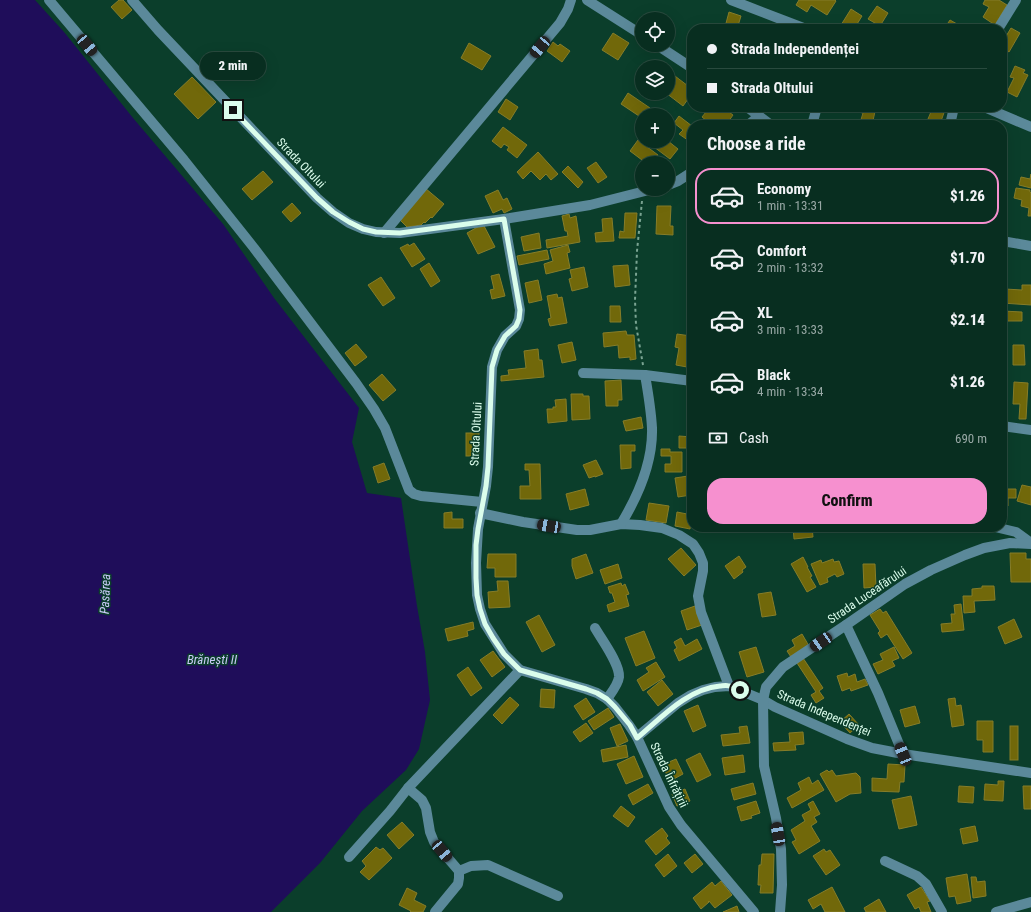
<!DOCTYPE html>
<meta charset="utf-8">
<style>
body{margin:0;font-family:"Roboto Condensed",sans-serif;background:#163a2d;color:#f1f3f6;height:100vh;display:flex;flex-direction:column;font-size:15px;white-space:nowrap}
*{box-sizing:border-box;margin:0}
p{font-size:13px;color:#98a8a5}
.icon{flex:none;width:22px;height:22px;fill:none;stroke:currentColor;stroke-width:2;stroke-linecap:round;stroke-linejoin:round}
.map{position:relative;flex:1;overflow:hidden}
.side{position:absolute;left:687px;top:120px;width:320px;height:412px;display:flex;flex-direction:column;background:#082e20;border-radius:16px;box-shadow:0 4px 16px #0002,0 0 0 1px #294a3e}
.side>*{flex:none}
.top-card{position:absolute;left:687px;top:24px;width:320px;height:88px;border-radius:16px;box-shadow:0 4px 16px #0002,0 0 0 1px #294a3e;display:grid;align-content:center;height:88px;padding:0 20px;background:#082e20}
.controls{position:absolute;left:635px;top:12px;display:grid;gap:8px}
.controls a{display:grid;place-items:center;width:40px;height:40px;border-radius:50%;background:#082e20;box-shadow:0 4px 16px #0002,0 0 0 1px #294a3e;font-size:20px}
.end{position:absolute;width:18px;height:18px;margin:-9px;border:5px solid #dbfdec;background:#111;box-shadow:0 0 0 2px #111}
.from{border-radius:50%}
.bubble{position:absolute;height:28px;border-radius:14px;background:#082e20;box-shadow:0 4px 16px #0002,0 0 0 1px #294a3e;font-size:13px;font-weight:800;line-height:28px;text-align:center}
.car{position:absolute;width:12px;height:24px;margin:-12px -6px;border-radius:5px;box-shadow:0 0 3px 1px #0007;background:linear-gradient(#222 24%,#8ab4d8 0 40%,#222 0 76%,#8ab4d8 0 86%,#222 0)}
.top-card b{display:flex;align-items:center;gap:14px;height:38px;font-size:15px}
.top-card b+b{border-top:1px solid #294a3e}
.top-card i{width:10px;height:10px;background:#f1f3f6}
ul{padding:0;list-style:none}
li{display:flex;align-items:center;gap:12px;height:56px;margin:0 8px 6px;padding:0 12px;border:2px solid transparent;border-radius:16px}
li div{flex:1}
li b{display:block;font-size:15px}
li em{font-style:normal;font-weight:800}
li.on{border-color:#f690cf}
li>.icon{width:36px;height:36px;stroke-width:1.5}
h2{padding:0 20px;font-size:18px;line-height:48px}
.pay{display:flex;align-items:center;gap:10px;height:44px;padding:0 20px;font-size:15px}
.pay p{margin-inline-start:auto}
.cta{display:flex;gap:8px;margin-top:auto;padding:8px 20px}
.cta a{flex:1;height:46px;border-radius:16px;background:#f690cf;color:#111;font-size:16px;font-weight:800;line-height:46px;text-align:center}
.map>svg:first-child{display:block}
</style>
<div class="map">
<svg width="1031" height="912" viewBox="0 0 1031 912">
<rect width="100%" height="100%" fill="#0b3e2b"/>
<polygon fill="#1f0d5a" points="0,0 35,0 64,32 133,118 223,224 274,298 359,408 352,442 367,493 401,498 417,606 425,652 430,700 419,749 406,770 362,811 320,863 271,912 0,912"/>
<g fill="#71680a" stroke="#867d29">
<polygon points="119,0 123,0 132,10 122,19 111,7"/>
<polygon points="799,0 835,0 836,1 827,15 811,5 807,12 796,5"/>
<polygon points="985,0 999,0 1007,5 995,25 983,17 989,7 983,4"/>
<polygon points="877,6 888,13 880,26 868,19"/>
<polygon points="851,9 862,16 854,29 843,29 845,27 841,25"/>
<polygon points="729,12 741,16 737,29 732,29 725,27"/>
<polygon points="950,20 957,24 955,29 944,29"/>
<polygon points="1011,28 1020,33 1009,52 1002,47 1002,43"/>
<polygon points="613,33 629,43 618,60 602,50"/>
<polygon points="553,42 558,46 560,44 570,51 562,62 547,51"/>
<polygon points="469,43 491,56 482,70 461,58"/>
<polygon points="1015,66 1025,70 1023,73 1028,75 1017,97 1007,92 1014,78 1010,77"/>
<polygon points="671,73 692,89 692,102 688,99 683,106 666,93 668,93 668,77"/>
<polygon points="192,77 216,102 198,119 174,94"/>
<polygon points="628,93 650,108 645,115 642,115 642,118 621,104"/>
<polygon points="506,99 518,107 510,120 498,112"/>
<polygon points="710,107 722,107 733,115 726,125 712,125 702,117"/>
<polygon points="855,107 876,107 872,125 863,125 863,124 860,123 863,113 854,111"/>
<polygon points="933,107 946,107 940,124 928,119"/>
<polygon points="679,116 692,126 692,143 679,134 683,130 674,123"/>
<polygon points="503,127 527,145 517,158 507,150 509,147 504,144 501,148 492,141"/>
<polygon points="638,140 658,155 652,163 646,163 630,151"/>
<polygon points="659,141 668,141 678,149 670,159 654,147"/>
<polygon points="538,152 558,174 551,180 546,174 540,180 531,171 523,179 517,172"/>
<polygon points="596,162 607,177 598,183 587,168"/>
<polygon points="568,166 583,182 578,188 562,172"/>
<polygon points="263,171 273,182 252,200 242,189"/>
<polygon points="1031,174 1031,188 1019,185 1021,177 1030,179"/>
<polygon points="425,188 444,204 432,218 431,217 425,223 424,222 421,225 407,227 399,219"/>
<polygon points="1016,188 1030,190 1030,192 1031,193 1031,216 1028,216 1029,208 1021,206 1022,200 1014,198"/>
<polygon points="498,190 503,200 507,198 512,209 504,213 502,209 493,213 485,196"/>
<polygon points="292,203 301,213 291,222 282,212"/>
<polygon points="657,206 671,206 670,226 673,226 673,235 656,234"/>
<polygon points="625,213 637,213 635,238 619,238 620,231 624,232"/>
<polygon points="569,214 570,218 576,216 580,242 547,248 546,240 568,236 567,231 565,231 562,216"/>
<polygon points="612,218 614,241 596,242 595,233 603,232 602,219"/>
<polygon points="483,224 495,247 478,254 467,233"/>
<polygon points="539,233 541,248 524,251 521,237"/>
<polygon points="414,243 425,259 412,267 400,248 408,244 409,246"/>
<polygon points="568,245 570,252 567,253 570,268 546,274 544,264 553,261 550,250"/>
<polygon points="547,250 549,259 519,265 517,256"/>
<polygon points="429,263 440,281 431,287 420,269"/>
<polygon points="628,265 630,285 615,287 613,266"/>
<polygon points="584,267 588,287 572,291 569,279 572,278 570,270"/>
<polygon points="499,274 505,296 492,299 490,290 494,289 491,276"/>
<polygon points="381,277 395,298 383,306 368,285"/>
<polygon points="538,280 542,300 529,303 525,283"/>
<polygon points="1022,285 1031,285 1031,305 1002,303 1002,298 1004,298 1005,289 1022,290"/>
<polygon points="557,294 558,298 562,297 567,323 550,326 548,319 551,318 547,296"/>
<polygon points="610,306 620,306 621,322 610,322"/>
<polygon points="1002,311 1022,312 1022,321 1002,321"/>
<polygon points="626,331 627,335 634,335 636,359 630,360 630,357 619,358 618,345 604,347 603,333"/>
<polygon points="677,334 691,336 687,367 676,365 679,348 675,347"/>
<polygon points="572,342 576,360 562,363 558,345"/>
<polygon points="356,344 367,357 355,366 345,353"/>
<polygon points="1013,345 1024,345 1025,365 1013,365"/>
<polygon points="538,349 539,360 542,360 544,377 501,381 501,376 509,375 508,370 526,368 524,351"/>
<polygon points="382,374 396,390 383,401 369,385"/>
<polygon points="621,380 622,400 618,400 618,406 606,406 605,381"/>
<polygon points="1014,382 1028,383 1026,419 1019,419 1020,404 1013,404"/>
<polygon points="571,394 583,394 583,396 589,396 590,419 572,420"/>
<polygon points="566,399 567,421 548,423 547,409 553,409 553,407 556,407 555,400"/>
<polygon points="641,417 643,428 626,431 623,421"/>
<rect x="466" y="433" width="13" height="23"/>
<polygon points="679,436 692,437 692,448 679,448"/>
<polygon points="620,445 635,445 635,451 631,451 631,468 621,469"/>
<polygon points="661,449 670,449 670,452 682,452 682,472 665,472 665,464 671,464 671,456 661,456"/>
<polygon points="596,460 603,474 595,477 595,476 589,478 583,465"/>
<polygon points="384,463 390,479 378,483 373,467"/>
<polygon points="525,464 540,464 541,499 520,499 520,486 530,486 529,470 525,470"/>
<polygon points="688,476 691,495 678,497 675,478"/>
<polygon points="1022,485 1031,487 1031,505 1017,501"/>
<polygon points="585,489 589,505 570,510 566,494"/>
<polygon points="1002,489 1016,489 1016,498 1008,498 1008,506 1002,506"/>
<polygon points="649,503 669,506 666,523 646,520"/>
<polygon points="452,512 452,519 463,519 463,528 444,528 444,513"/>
<polygon points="677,512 692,515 690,529 675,526"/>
<polygon points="793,527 812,527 813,537 794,539"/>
<polygon points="681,548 696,565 684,576 668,559"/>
<polygon points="1010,553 1026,553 1026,559 1031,559 1031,582 1011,582"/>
<polygon points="488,554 516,554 516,577 495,577 495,568 487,568"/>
<polygon points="586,554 593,573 576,579 572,566 572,559"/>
<polygon points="739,556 746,567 742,570 743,572 734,579 725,566"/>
<polygon points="803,557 808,567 807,567 812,576 810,577 816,587 807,592 791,564"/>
<polygon points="833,559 834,562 839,561 844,574 837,577 835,574 827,578 828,582 820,585 811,564 821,560 822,563"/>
<polygon points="618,564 622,578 605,584 600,570"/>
<polygon points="863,564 875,564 876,587 864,588"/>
<polygon points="497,581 508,581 510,607 489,608 488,592 498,591"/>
<polygon points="621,583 622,586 625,584 629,594 626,595 629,606 609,612 607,605 615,602 612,593 610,593 608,587"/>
<polygon points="982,586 994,586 995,600 974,601 975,612 964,613 963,596 972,596 972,589 982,588"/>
<polygon points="771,592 776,615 762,617 758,594"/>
<polygon points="961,604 964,630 942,632 941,624 952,623 951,614 955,614 954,605"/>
<polygon points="695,606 702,625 687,630 681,611"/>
<polygon points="880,609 883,613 886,611 912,653 903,659 887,634 881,638 878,633 880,631 870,615"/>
<polygon points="539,615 555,645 542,652 526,622"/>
<polygon points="1014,619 1022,637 1005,644 998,627"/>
<polygon points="473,622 474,629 467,631 468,636 448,641 445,629"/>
<polygon points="644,631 655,658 636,666 625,638"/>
<polygon points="802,634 809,646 791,657 787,651 795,646 792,640"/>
<polygon points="681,638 685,646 697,639 702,649 679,661 674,650 677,648 674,642"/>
<polygon points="756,647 764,672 747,677 739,652"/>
<polygon points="894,647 899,658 892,661 895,666 878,674 873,664 883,660 880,654"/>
<polygon points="493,651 505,667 492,677 480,660"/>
<polygon points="803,658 823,688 819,691 824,698 816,703 811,695 816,692 797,663"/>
<polygon points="656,662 665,677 643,691 637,680 649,672 646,668"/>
<polygon points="468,667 482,688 471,696 457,675"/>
<polygon points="847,673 848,677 855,674 857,682 865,679 868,685 851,691 850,688 842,691 837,676"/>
<polygon points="662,680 673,694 658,706 647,692"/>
<polygon points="541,689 555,690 554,708 540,707"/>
<polygon points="510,697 519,705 502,724 493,715"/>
<polygon points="586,698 595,712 583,720 574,706"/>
<polygon points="955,698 956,706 961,705 964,725 952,727 948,699"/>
<polygon points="698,705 706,726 693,732 684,711"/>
<polygon points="915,706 920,723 905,727 900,710"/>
<polygon points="608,708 614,717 594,730 588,721"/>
<polygon points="849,714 859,725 850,733 840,722"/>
<polygon points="977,721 993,721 993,752 983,752 983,740 977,740"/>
<polygon points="586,723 593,733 580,742 573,732"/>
<polygon points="620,724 628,741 617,746 610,728"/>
<polygon points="747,726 750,743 723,746 721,735 740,733 739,727"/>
<rect x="1010" y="726" width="8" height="34"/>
<polygon points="803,732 804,744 795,745 796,750 774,751 773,743 790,742 789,733"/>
<polygon points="626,745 628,757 603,762 601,750"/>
<polygon points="700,753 711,775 697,782 686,760"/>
<polygon points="743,755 745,772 725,775 722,758"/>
<polygon points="634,756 643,777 626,784 617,764"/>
<polygon points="676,759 683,774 670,781 662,765"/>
<polygon points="888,764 905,765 904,782 900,782 899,792 872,791 872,778 887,779"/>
<polygon points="827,770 829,772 832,770 836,776 856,773 860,777 861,793 850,794 836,802 820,774"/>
<polygon points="809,777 812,784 818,780 824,790 792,808 787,798 801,790 798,783"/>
<polygon points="998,781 1004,781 1003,801 984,800 985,784 998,785"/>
<polygon points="753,783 756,794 734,800 731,789"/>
<polygon points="648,784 653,793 633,805 628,795"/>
<polygon points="959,786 974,787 973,803 958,802"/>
<polygon points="1023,786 1031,786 1031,809 1024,809"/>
<polygon points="685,789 690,801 677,806 672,794"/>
<polygon points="911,796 917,825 899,829 892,800"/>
<polygon points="756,801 760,813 751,816 752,818 741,821 737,807"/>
<polygon points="813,801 820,814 814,817 817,822 811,826 820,841 799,854 792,842 796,840 791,830 805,821 802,815 811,810 808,804"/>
<polygon points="621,806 635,817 628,827 613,816"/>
<polygon points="402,822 414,835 399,849 387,835"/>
<polygon points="975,826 978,841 963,844 960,829"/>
<polygon points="662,828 668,836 666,838 670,843 656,855 645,841"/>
<polygon points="376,847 380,850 383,848 392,858 369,880 360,872 366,866 362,861"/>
<polygon points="824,849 826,852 830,850 840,865 826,875 813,856"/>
<polygon points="668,854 677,866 664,877 655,865"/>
<polygon points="695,854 703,864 692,873 684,863"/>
<polygon points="762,854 774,854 773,893 760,893 761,885 758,885 759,865 761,865"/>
<polygon points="967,874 971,901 957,904 955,896 949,897 946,878"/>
<polygon points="971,877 976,877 977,882 985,881 986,896 973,898"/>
<polygon points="721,881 732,895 715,908 709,901 708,902 709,902 701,909 693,898 712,882 715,886"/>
<polygon points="832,887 845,912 825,912 821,904 813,909 808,900"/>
<polygon points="921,887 930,901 927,902 931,912 921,912 919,907 915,909 907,895"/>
<polygon points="407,888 417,893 414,900 426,906 423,912 410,912 411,911 399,905"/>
<polygon points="879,899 886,912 866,912 864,908"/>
<polygon points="737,906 739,912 723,912"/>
</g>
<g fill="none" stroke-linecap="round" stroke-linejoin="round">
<polyline stroke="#7aa492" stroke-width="2" stroke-dasharray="3 3" stroke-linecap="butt" points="642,201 637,251 635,300 636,325 643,365"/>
<g stroke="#5b899a" stroke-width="10">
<polyline points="49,0 184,160 254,248 356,383 374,409 385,428 409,490 414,494 421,496 482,502"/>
<polyline points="132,0 158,30 317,198 333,212 349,223 363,229 376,232 400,233 504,219 590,205 653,189"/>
<polyline points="587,0 642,35"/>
<polyline points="731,0 806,29"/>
<polyline points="998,29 1016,0"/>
<polyline points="657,45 692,68"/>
<polyline points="747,107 771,125"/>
<polyline points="984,107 1031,127"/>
<polyline points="748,125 759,116"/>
<polyline points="812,125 817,107"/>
<polyline points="950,125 954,107"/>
<polyline points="668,185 678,181 692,172"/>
<polyline points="504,219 520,310 519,319 516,326 505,336 497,350 492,367 488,467 486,486 478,529 476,563 477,595 480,609 485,624 504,654 520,670 586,689 597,693 607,699 615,707 629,725 637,737 669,807 681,825 754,912"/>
<polyline points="384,233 560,23 568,9 571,0"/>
<polyline points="1002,241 1031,246"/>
<polyline points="583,373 645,375 692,381"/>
<polyline points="1002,426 1031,430"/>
<polyline points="480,513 523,522 577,530 590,530 621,524 640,525 662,528 679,535 693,544 699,553 703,563 703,571 698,596 701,612 729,686"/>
<path d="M621,524C638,496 653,462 652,428C651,410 648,392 645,375"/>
<polyline points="995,527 1016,532 1031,543"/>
<polyline points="846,625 878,693 903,754"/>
<path d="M595,628C602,640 620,664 619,677C618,685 611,693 607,699"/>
<polyline points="637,737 678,703 691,695 703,690 715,687 729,686 763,700 775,707 847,739 872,748 903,754 1031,773"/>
<polyline points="408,788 422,800 426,808 430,832 434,842 459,871 459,878 458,884 435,912"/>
<polyline points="349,857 390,811 408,788 520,670"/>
<polyline points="885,861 917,876 926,884 942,912"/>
<polyline points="459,871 471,866 488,865 558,896"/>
<polyline points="780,912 782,885 781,849 776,818 764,766 763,700 766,687 783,667 846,625 905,584 931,570 965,555 984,548 1010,543 1031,544"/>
<polyline points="996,912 1031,902"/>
</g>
</g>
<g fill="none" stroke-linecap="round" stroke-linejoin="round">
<path stroke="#dbfdec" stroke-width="5" d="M233,110L317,198L333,212L349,222L363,229L376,232L400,233L504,219L520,310L519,319L516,326L505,336L497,350L492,367L488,467L486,486L478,529L476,545V578L477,595L480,609L485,624L493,638L504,654L520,670L586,689L597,693L607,699L615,707L630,725L637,738C661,718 687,689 720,686C722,686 726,685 729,686C733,686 737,689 740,690"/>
</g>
<g text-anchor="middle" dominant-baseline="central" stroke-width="3" stroke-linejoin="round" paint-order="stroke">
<g font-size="12" fill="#dbfdec" stroke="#0b3e2b">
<text transform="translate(301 163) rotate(46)">Strada Oltului</text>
<text transform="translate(476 434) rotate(-87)">Strada Oltului</text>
<text transform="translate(867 595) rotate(-34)">Strada Luceafărului</text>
<text transform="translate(824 713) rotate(23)">Strada Independenței</text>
<text transform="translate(669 775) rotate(64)">Strada Înfrățirii</text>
</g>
<g font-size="13" font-style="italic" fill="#cacbf8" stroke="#0b3e2b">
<text transform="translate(105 594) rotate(-88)">Pasărea</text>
<text x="212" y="659">Brănești II</text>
</g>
</g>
</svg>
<div class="controls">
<a><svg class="icon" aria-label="locate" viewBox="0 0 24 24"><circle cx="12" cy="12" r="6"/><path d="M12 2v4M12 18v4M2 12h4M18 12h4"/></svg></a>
<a><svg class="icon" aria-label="layers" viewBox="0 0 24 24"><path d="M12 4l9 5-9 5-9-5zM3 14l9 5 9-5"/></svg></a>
<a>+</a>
<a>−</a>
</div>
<i class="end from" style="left:740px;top:690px"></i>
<i class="end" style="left:233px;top:110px"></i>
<div class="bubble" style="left:200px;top:52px;width:66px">2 min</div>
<i class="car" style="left:87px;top:45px;rotate:140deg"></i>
<i class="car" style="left:540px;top:47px;rotate:220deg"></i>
<i class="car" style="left:549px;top:526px;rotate:280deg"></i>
<i class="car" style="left:821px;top:642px;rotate:236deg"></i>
<i class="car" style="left:903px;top:754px;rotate:338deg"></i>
<i class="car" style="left:778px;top:834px;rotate:350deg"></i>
<i class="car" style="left:442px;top:851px;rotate:140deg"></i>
<div class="top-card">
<b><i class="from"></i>Strada Independenței</b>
<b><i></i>Strada Oltului</b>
</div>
<section class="side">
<h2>Choose a ride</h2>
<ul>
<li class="on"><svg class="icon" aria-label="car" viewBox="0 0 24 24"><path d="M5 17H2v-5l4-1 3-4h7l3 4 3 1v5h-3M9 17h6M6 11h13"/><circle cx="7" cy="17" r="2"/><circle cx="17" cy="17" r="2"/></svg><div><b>Economy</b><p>1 min · 13:31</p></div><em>$1.26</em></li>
<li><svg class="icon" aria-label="car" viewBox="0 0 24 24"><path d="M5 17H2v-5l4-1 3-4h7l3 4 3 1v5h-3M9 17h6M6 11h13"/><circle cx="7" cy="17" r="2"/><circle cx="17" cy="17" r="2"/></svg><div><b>Comfort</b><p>2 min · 13:32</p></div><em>$1.70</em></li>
<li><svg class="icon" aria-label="car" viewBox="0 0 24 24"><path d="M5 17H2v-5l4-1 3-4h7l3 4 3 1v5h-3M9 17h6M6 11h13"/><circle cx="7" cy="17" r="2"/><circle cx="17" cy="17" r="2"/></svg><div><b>XL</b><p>3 min · 13:33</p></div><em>$2.14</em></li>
<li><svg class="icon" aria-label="car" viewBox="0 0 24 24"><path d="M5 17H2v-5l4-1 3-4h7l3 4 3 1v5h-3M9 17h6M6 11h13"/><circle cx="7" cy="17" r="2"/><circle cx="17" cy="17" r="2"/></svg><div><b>Black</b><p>4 min · 13:34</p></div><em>$1.26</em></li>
</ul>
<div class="pay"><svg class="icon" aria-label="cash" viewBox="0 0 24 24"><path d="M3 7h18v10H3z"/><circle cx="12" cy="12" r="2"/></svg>Cash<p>690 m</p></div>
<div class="cta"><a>Confirm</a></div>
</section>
</div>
